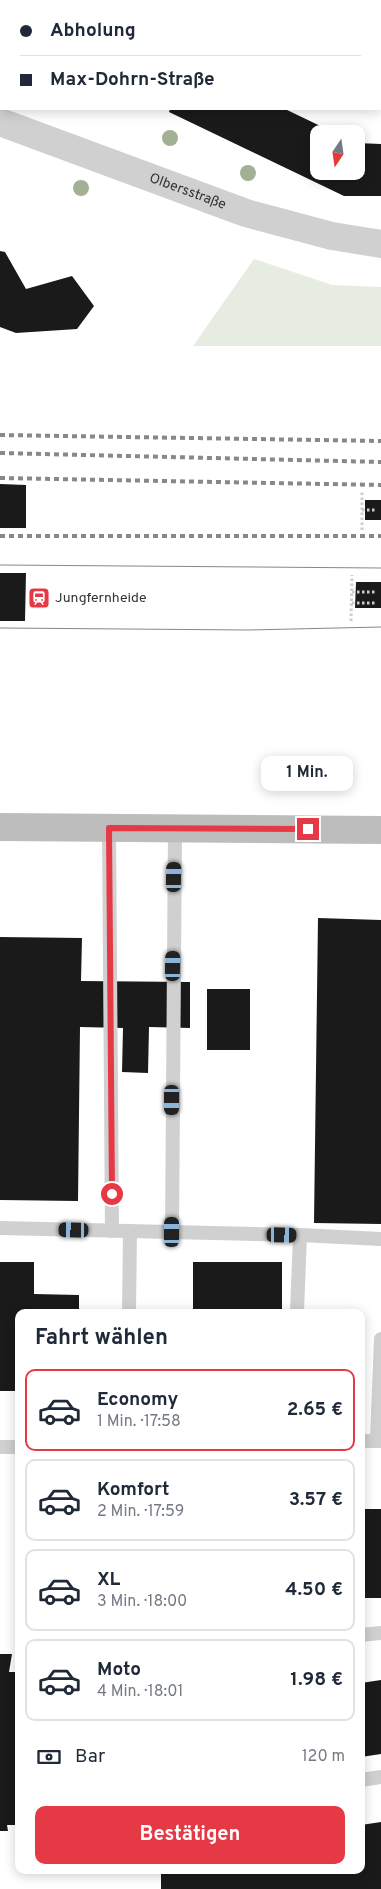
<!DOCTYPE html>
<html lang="de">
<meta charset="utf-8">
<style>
body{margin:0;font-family:Overpass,sans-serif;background:#f6f6f7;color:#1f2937;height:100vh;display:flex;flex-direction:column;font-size:19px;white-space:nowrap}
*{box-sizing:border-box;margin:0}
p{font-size:16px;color:#747a83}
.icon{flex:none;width:28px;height:28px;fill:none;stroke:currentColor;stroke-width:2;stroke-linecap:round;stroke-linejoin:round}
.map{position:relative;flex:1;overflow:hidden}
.side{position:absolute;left:15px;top:1309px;width:350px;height:565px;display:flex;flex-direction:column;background:#fff;border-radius:10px;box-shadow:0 2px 12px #0003}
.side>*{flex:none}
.hud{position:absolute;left:0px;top:0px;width:381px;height:110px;box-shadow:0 2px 12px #0003;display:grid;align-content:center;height:110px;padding:0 20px;background:#fff}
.needle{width:32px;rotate:193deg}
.controls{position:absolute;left:310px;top:125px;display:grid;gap:10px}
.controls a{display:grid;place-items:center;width:55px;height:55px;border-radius:10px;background:#fff;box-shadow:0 2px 12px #0003;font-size:25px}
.end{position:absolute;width:22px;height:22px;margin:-11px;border:6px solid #e63946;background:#fff;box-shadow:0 0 0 2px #fff}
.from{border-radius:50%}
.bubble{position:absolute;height:35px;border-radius:10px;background:#fff;box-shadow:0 2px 12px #0003;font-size:16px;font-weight:700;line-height:35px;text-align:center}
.car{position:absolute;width:15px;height:30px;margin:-15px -8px;border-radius:6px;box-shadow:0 0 4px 1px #0007;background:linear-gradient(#222 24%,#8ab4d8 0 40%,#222 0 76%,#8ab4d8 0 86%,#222 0)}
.hud b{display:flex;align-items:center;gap:18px;height:48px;font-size:19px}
.hud b+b{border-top:1px solid #e0e1e3}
.hud i{width:12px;height:12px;background:#1f2937}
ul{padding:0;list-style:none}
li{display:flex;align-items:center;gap:15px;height:82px;margin:0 10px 8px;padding:0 10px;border:2px solid #e0e1e3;border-radius:10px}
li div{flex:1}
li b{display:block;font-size:19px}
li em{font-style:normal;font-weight:700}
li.selected{border-color:#e63946}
li>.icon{width:45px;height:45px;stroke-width:1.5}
h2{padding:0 20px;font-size:22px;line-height:60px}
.pay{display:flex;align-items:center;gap:12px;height:55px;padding:0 20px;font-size:19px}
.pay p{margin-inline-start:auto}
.button{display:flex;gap:10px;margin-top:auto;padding:10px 20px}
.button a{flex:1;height:58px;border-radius:10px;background:#e63946;color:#fff;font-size:20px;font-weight:700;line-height:58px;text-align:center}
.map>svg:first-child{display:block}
</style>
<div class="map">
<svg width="381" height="1889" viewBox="0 0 381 1889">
<rect width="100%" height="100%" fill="#fff"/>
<polygon fill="#e6ecdf" points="254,259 332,285 381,287 381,346 193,346"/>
<g fill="#1a1a1a">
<polygon points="170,109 285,109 337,134 319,134 319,171 356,171 356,143 381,144 381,196 344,196 169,112"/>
<polygon points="0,251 5,252 26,289 72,276 94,306 77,329 16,333 0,327"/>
<polygon points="0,484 26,485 26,528 0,528"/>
<rect x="365" y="500" width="16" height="20"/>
<polygon points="0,573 26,573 25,621 0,621"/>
<polygon points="356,582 381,582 381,608 355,608"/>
<polygon points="318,918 381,920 381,1224 314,1223"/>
<polygon points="0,937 82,938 81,981 190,982 190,1028 149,1027 148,1073 122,1072 123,1028 80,1027 78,1201 0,1200"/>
<rect x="207" y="989" width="43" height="61"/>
<polygon points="0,1262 34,1262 34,1294 79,1295 79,1312 19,1312 19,1391 0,1391"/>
<rect x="193" y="1262" width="89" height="50"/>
<rect x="361" y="1509" width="20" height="89"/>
<polygon points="0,1654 12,1654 9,1672 19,1672 19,1825 7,1825 8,1831 0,1831"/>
<polygon points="381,1680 381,1754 361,1757 361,1683"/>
<polygon points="381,1822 381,1889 161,1889 161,1870 361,1870 361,1825"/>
</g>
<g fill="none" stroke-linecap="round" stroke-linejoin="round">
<g stroke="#cdcdcd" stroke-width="3" stroke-dasharray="2.5 2.5" stroke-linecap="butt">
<polyline points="362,510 377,510"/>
<polyline points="362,530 362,491"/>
<polyline points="352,592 375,592"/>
<polyline points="352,603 375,603"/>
<polyline points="351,621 352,575"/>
</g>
<g stroke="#d0d0d0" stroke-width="14">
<polyline points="109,828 112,1231"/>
<polyline points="0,1228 300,1235 381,1239"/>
<polyline points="172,1232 175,829"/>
<polyline points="129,1312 130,1231"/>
<polyline points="297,1312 300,1235"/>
<polyline points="361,1441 381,1441"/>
<polyline points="377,1441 381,1339"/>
<polyline points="0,1447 19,1447"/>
<polyline points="361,1635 381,1633"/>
<polyline points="361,1780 381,1777"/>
</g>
<g stroke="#d0d0d0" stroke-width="28">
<polyline points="17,1 18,0"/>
<polyline points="0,36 1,33"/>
</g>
<path stroke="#d0d0d0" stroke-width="28" id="s1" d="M0,122L246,213L332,236L381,244"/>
<polyline stroke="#bdbdbd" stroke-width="28" points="0,827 381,830"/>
<g stroke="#888" stroke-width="1">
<polyline points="0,565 381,568"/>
<polyline points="0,628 249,630 381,627"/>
</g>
<g stroke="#888" stroke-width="4" stroke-dasharray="5 4" stroke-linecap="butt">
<polyline points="0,435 381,441"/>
<polyline points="0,453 381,462"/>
<polyline points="0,478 381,485"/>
<polyline points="0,536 381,536"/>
</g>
</g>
<g fill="#a2b095">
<circle cx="170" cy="138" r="8"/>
<circle cx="248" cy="173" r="8"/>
<circle cx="81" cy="188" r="8"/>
</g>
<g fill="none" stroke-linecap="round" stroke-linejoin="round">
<polyline stroke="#e63946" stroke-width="6" points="112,1194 109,828 308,829"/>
</g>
<defs>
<g id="station-square" transform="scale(1.125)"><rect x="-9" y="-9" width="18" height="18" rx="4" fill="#e63946" stroke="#fff"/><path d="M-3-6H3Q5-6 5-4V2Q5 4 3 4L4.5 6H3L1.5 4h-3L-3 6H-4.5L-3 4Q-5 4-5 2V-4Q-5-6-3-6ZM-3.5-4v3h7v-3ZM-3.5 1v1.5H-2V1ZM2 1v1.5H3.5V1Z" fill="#fff"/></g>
</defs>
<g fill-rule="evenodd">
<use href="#station-square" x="39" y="598"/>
</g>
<g text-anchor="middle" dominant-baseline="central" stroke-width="5" stroke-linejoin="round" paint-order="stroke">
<g font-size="14" fill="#333" stroke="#fff">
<text stroke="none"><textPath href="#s1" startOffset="200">Olbersstraße</textPath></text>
</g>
<g font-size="14" fill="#333" stroke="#fff" text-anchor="start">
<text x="55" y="598">Jungfernheide</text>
</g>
</g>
</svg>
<div class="controls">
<a><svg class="needle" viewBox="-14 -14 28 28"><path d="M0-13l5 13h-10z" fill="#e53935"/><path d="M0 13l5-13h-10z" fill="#747a83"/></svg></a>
</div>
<i class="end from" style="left:112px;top:1194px"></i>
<i class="end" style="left:308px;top:829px"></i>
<div class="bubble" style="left:261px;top:756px;width:92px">1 Min.</div>
<i class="car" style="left:174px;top:877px;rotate:1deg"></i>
<i class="car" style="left:173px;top:966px;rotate:1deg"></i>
<i class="car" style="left:172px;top:1100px;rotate:180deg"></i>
<i class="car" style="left:74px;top:1230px;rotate:271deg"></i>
<i class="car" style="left:172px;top:1232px;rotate:0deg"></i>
<i class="car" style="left:282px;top:1235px;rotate:91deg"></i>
<div class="hud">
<b><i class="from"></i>Abholung</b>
<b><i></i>Max-Dohrn-Straße</b>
</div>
<section class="side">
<h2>Fahrt wählen</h2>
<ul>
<li class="selected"><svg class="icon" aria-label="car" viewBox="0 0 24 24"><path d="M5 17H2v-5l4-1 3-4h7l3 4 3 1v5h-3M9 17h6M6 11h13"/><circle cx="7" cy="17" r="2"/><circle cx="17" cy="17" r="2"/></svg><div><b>Economy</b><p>1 Min. · 17:58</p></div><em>2.65 €</em></li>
<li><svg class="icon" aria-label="car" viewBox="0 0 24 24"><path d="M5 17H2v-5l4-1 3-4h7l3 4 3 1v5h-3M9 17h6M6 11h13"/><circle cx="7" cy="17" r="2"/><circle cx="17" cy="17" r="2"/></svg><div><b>Komfort</b><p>2 Min. · 17:59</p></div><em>3.57 €</em></li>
<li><svg class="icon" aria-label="car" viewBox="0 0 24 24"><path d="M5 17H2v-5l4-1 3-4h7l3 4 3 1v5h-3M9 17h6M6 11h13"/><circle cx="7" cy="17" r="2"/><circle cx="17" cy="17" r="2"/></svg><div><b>XL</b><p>3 Min. · 18:00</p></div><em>4.50 €</em></li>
<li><svg class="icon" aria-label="car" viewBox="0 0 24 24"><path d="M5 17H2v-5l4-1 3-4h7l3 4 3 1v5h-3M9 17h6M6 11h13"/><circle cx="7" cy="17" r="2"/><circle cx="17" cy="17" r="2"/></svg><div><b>Moto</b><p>4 Min. · 18:01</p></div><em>1.98 €</em></li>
</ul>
<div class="pay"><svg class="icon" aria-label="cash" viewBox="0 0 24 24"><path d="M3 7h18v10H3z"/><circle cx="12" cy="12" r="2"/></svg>Bar<p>120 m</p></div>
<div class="button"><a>Bestätigen</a></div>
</section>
</div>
